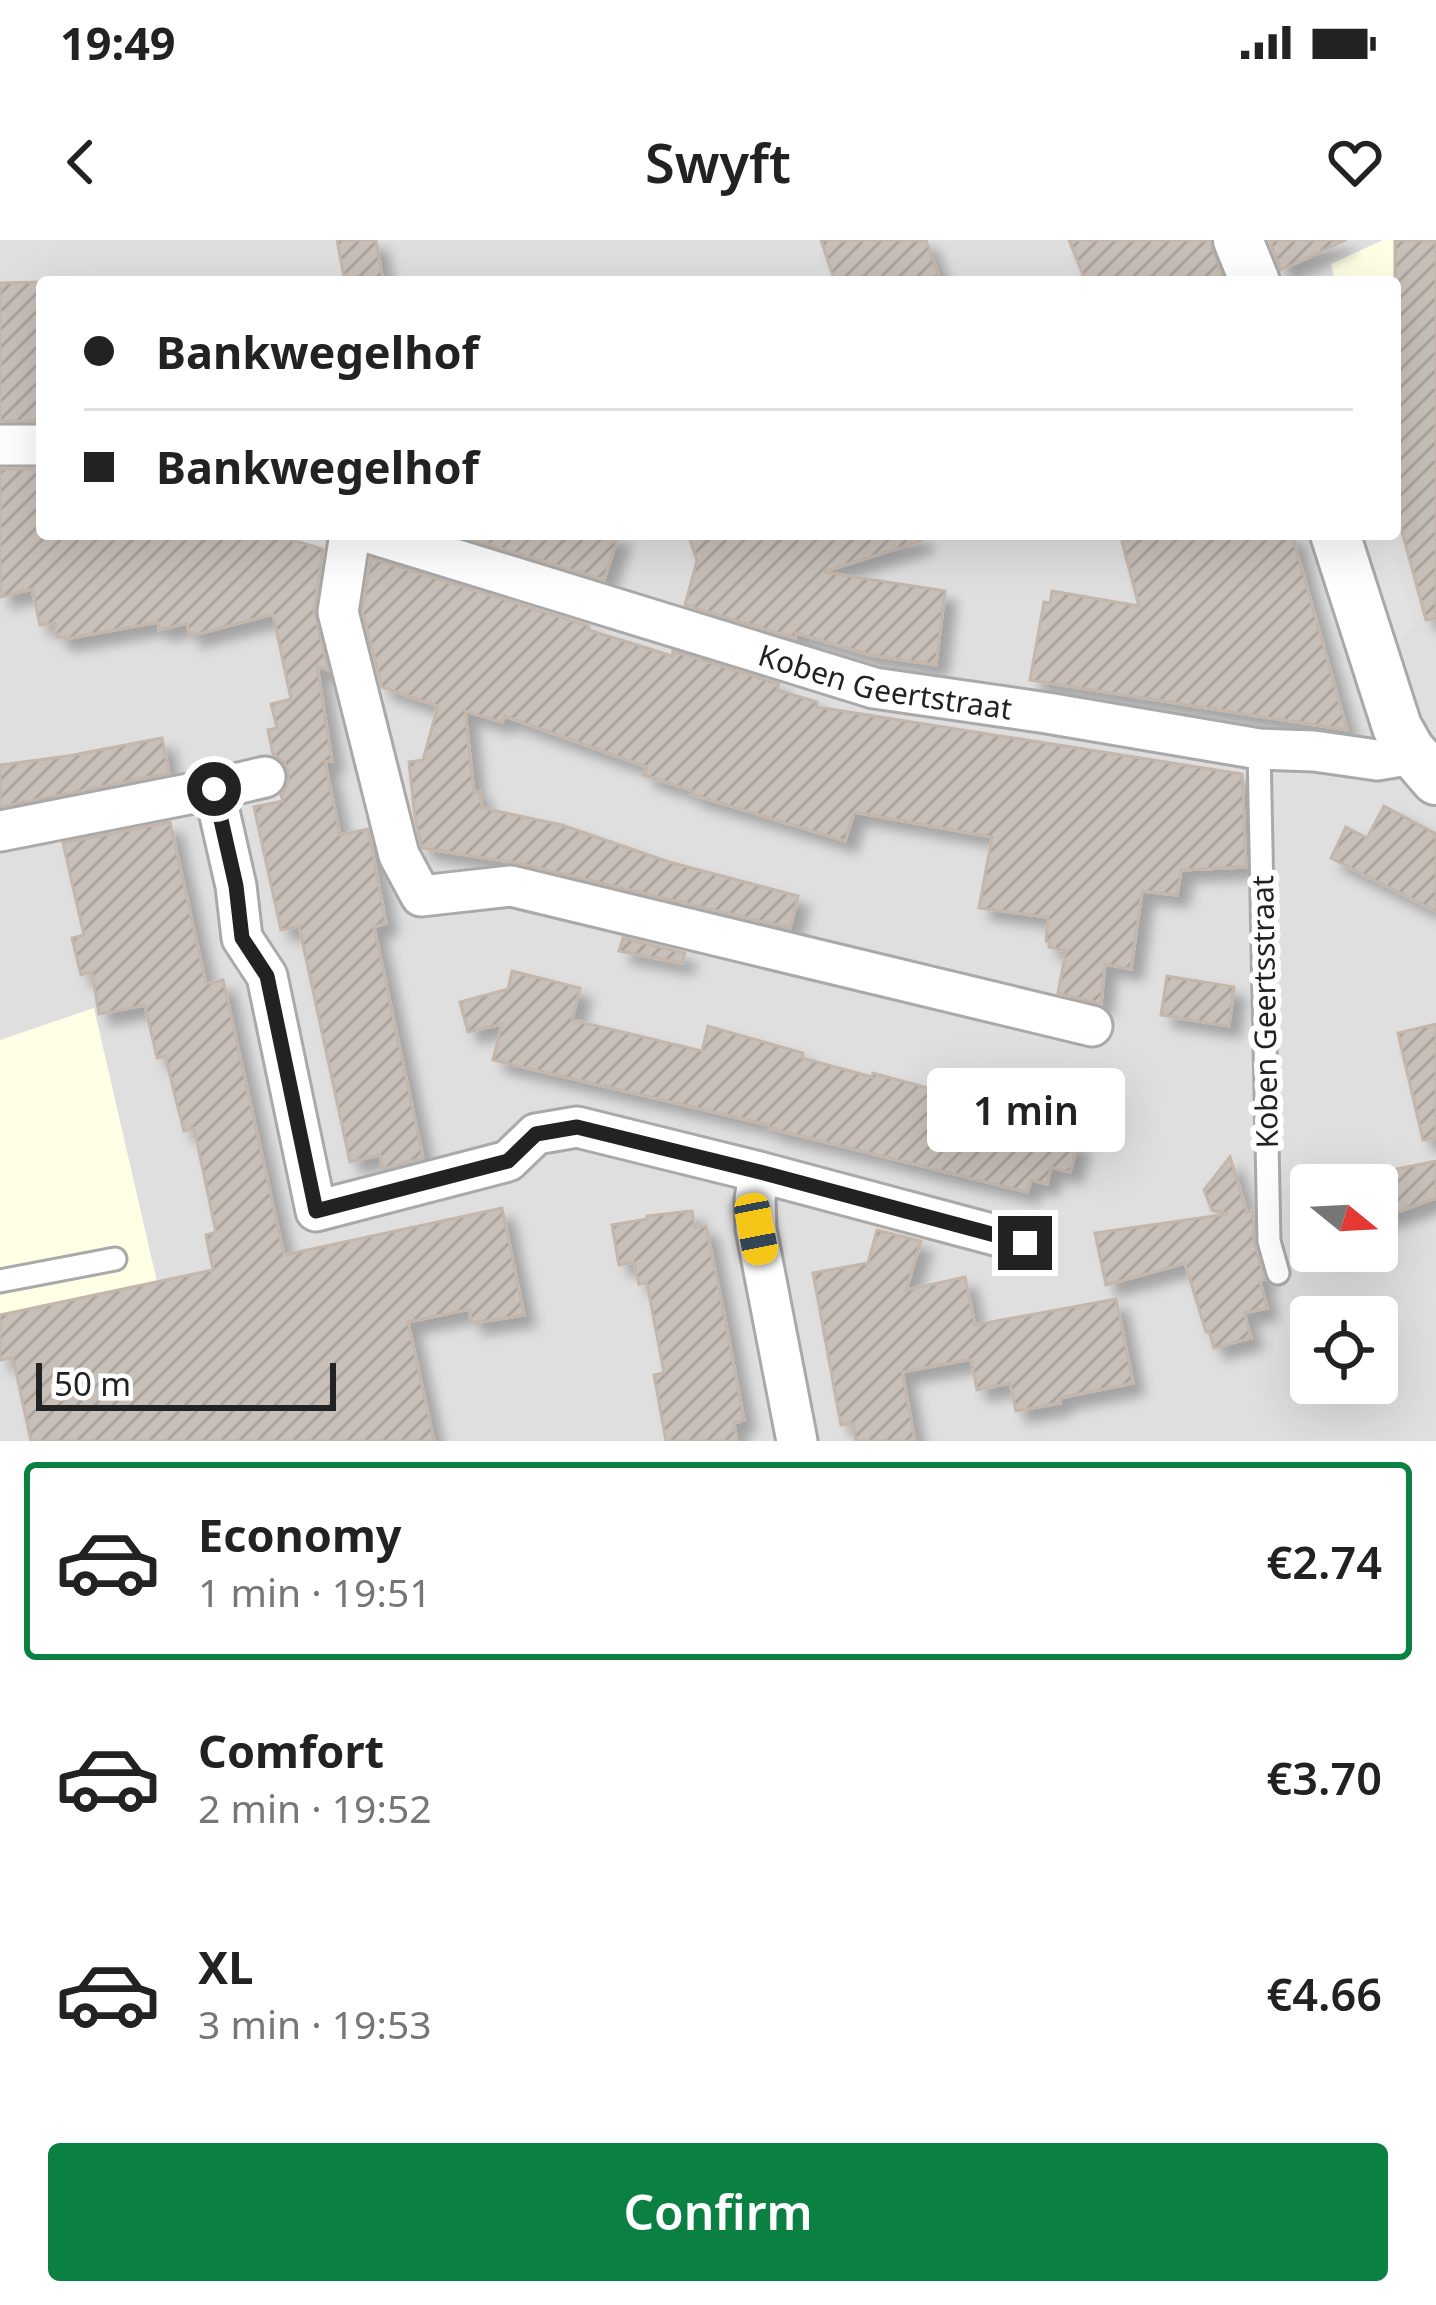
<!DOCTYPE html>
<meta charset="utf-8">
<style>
body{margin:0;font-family:"Noto Sans",sans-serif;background:#f2f2f2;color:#222;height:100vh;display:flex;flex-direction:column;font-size:45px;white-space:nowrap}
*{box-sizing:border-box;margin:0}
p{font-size:39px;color:#767676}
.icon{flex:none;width:66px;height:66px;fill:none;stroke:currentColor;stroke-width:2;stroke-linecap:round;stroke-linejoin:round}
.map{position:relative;height:1201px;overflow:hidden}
.side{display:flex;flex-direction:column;background:#fff;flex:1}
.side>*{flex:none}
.top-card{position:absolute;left:36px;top:36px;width:1365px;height:264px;border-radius:12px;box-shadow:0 12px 48px #0002;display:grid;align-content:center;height:264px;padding:0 48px;background:#fff}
.needle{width:78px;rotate:108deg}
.tools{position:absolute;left:1290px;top:924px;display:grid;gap:24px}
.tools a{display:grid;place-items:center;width:108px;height:108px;border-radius:12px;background:#fff;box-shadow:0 12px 48px #0002;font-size:60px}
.scale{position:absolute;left:36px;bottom:30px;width:300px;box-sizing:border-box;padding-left:12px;border:6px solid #222;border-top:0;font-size:33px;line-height:42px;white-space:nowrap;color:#222;-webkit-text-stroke:9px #fff;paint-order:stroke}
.end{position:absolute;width:54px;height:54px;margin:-27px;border:15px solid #222;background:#fff;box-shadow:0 0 0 6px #fff}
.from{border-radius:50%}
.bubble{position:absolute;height:84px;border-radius:12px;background:#fff;box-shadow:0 12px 48px #0002;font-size:39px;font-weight:600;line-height:84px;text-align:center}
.car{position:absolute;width:36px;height:72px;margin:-36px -18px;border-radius:15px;box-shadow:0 0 9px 3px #0007;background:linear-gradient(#f5c518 24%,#345 0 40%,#f5c518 0 76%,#345 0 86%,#f5c518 0)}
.top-card b{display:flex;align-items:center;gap:42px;height:114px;font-size:45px}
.top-card b+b{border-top:3px solid #e0e0e0}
.top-card i{width:30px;height:30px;background:#222}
ul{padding:21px 0 0;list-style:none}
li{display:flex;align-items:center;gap:36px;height:198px;margin:0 24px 18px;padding:0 24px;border:6px solid transparent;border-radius:12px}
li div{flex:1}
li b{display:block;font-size:45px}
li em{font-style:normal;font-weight:600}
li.selected{border-color:#0b8043}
li>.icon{width:108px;height:108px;stroke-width:1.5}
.primary-button{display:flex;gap:24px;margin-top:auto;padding:24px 48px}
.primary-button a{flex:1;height:138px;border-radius:12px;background:#0b8043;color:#fff;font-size:48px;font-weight:600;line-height:138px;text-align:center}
.status{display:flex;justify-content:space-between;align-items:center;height:84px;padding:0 60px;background:#fff;direction:ltr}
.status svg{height:33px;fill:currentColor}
header{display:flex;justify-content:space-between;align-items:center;height:156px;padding:0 48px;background:#fff;font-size:54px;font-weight:600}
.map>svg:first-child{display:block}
</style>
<div class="status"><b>19:49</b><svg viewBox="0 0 49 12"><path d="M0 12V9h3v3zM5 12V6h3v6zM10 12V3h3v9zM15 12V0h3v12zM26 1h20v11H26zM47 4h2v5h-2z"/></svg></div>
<header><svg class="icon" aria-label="back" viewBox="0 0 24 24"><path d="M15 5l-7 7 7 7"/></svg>Swyft<svg class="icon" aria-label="heart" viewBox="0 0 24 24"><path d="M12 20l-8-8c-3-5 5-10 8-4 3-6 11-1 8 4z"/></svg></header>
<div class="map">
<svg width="1436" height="1201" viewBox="0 0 1436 1201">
<defs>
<pattern id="building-hatch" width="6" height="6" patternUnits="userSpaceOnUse" patternTransform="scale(3)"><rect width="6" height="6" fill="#c7bfb8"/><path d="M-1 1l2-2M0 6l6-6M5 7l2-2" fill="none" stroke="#aba49e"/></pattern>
<filter id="shadow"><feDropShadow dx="11" dy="11" stdDeviation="6" flood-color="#0004"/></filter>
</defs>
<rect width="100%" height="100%" fill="#f2efe9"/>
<path fill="#e0dfdf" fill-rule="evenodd" d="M0,0H1436V1201H0ZM42,42H1395V294H42ZM1311,945H1377V1011H1311ZM1311,1077H1377V1143H1311Z"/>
<g fill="#ffffe5">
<polygon points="1383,0 1436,0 1395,42 1335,42 1331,24"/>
<polygon points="94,768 157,1042 0,1074 0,800"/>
</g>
<polygon fill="#e2e2e2" points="1351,294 1387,294 1415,385 1388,415"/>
<g fill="url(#building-hatch)" stroke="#c4b6ab" stroke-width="3" filter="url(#shadow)">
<polygon points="337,0 376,0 383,42 345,42"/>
<polygon points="821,0 926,0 941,42 835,42"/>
<polygon points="1069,0 1210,0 1224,42 1086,42"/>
<polygon points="1269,0 1346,0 1281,30"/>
<polygon points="1395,0 1436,0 1436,379 1426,380 1395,266"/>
<polygon points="42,42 42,181 0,181 0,43"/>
<polygon points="0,229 42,229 42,294 272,294 323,309 314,369 328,430 317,426 332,521 325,522 340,595 368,589 370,599 386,683 374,687 423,918 383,929 380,915 350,922 299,686 281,690 254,567 283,561 281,555 288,543 288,530 282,520 273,514 268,490 277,488 271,464 291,459 273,374 190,396 187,383 159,390 158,382 65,399 65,397 57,397 55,383 40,385 32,349 0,357"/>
<polygon points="455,294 619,294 604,340"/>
<polygon points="688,294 920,294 921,301 823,332 945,351 936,425 871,415 796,393 795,398 685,365 697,321"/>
<polygon points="1148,294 1292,294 1347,490 1030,440 1044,362 1050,363 1052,351 1139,366 1122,302"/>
<polygon points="371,318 589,386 588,390 631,403 672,416 673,411 779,444 777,450 817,462 817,467 1242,534 1246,627 1181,630 1177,655 1142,651 1131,729 1105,724 1101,764 1058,753 1066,711 1049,707 1049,702 1046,701 1048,677 979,668 992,597 854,572 845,601 691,554 693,551 644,535 647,527 505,476 502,482 465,471 474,553 480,552 482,568 562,585 669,622 798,656 790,688 517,623 422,608 415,578 409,522 423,520 438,466 382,447 362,371"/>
<polygon points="162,498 169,533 0,567 0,525 68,516"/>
<polygon points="1384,566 1436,594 1436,671 1331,618 1346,587 1367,598"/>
<polygon points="170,582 206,744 223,740 284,1015 502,968 524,1075 472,1083 469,1069 408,1082 434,1201 31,1201 13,1118 0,1120 0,1075 213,1030 206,995 216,992 194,888 184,891 165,816 157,818 145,765 99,774 92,732 81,735 72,698 84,695 63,603"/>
<polygon points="623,698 685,713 682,723 619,711"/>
<polygon points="512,731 580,748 572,780 702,811 708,786 803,813 802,818 872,837 873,833 943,852 941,858 1059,887 1057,897 1078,902 1070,932 1051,927 1047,944 1031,940 1027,952 769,888 769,885 493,820 502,784 468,792 460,762 508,749"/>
<polygon points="1167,736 1234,747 1229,786 1161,775"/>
<polygon points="1436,784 1436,898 1423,900 1398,793"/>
<polygon points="1230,917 1247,972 1253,971 1254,1002 1265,1039 1260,1041 1267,1068 1244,1073 1251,1098 1214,1108 1209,1091 1206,1092 1185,1023 1106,1045 1095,993 1228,974 1212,970 1204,950"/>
<polygon points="1436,921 1436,958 1377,979 1377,933"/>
<polygon points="692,971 695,988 706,986 726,1084 744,1180 734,1183 737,1201 666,1201 654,1135 664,1133 647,1043 639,1044 634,1022 619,1025 612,985 647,979 647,976"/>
<polygon points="877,990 921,1001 906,1050 965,1037 975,1085 1116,1059 1133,1143 1059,1158 1060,1163 1016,1171 1010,1143 977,1150 971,1119 902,1132 915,1201 856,1201 853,1183 841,1185 813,1033 868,1023"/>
</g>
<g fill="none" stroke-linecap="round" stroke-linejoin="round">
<g stroke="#a9a9a9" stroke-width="27">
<g id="service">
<polyline points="1259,509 1269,1001 1278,1033"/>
<polyline points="0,1041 115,1019"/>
</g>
</g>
<g stroke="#a9a9a9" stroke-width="45">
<g id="minor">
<polyline points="0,205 42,205"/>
<polyline points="350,294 338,372 399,615 421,656 511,646 1092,786"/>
<path id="s1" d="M373,294L874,448L1047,473L1259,509L1314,511L1377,520L1395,517L1410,510"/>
<polyline points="265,537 214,549 236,646 242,698 267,736 316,971 508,921 536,894 577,887 759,932 1025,1003"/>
<polyline points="0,591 214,549"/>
<polyline points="759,932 755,960 756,989 797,1201"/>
</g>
</g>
<g stroke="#a9a9a9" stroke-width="54">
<g id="tertiary">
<polyline points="1238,0 1255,42"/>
<polyline points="1335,294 1397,487 1410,510 1436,540"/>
</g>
</g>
<use href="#service" stroke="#fff" stroke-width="21"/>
<use href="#minor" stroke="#fff" stroke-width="39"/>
<use href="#tertiary" stroke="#fff" stroke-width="48"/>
</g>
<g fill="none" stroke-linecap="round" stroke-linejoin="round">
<polyline stroke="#222" stroke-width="15" points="214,549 236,646 242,698 267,736 316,971 508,921 536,894 577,887 760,932 1025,1003"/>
</g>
<g text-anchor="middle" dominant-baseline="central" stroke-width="12" stroke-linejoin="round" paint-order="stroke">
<g font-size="30" fill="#222" stroke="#fff">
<text stroke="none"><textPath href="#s1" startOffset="534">Koben Geertstraat</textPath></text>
<text transform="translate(1264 772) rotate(-91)">Koben Geertsstraat</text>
</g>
</g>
</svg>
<div class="tools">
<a><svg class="needle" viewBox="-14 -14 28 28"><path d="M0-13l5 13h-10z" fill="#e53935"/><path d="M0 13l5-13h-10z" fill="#767676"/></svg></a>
<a><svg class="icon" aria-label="locate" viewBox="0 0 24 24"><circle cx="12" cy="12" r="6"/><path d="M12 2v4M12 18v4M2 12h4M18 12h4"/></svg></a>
</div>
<div class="scale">50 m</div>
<i class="end from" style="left:214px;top:549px"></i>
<i class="end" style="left:1025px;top:1003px"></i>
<div class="bubble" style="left:927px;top:828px;width:198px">1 min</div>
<i class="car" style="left:756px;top:989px;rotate:169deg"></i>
<div class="top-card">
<b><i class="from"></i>Bankwegelhof</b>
<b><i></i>Bankwegelhof</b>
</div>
</div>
<section class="side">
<ul>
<li class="selected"><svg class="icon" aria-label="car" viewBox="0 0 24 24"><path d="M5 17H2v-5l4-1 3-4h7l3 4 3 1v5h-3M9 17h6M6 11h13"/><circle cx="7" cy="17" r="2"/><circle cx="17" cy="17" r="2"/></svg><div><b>Economy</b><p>1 min · 19:51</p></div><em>€2.74</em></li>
<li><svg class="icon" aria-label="car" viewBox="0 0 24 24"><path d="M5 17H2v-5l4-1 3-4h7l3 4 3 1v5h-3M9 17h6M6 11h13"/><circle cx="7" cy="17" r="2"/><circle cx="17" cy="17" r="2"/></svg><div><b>Comfort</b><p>2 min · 19:52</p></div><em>€3.70</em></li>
<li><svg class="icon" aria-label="car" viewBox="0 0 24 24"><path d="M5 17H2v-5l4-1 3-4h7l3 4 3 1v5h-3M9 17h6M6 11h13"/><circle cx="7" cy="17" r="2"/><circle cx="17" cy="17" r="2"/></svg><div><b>XL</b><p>3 min · 19:53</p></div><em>€4.66</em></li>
</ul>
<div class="primary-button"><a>Confirm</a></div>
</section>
